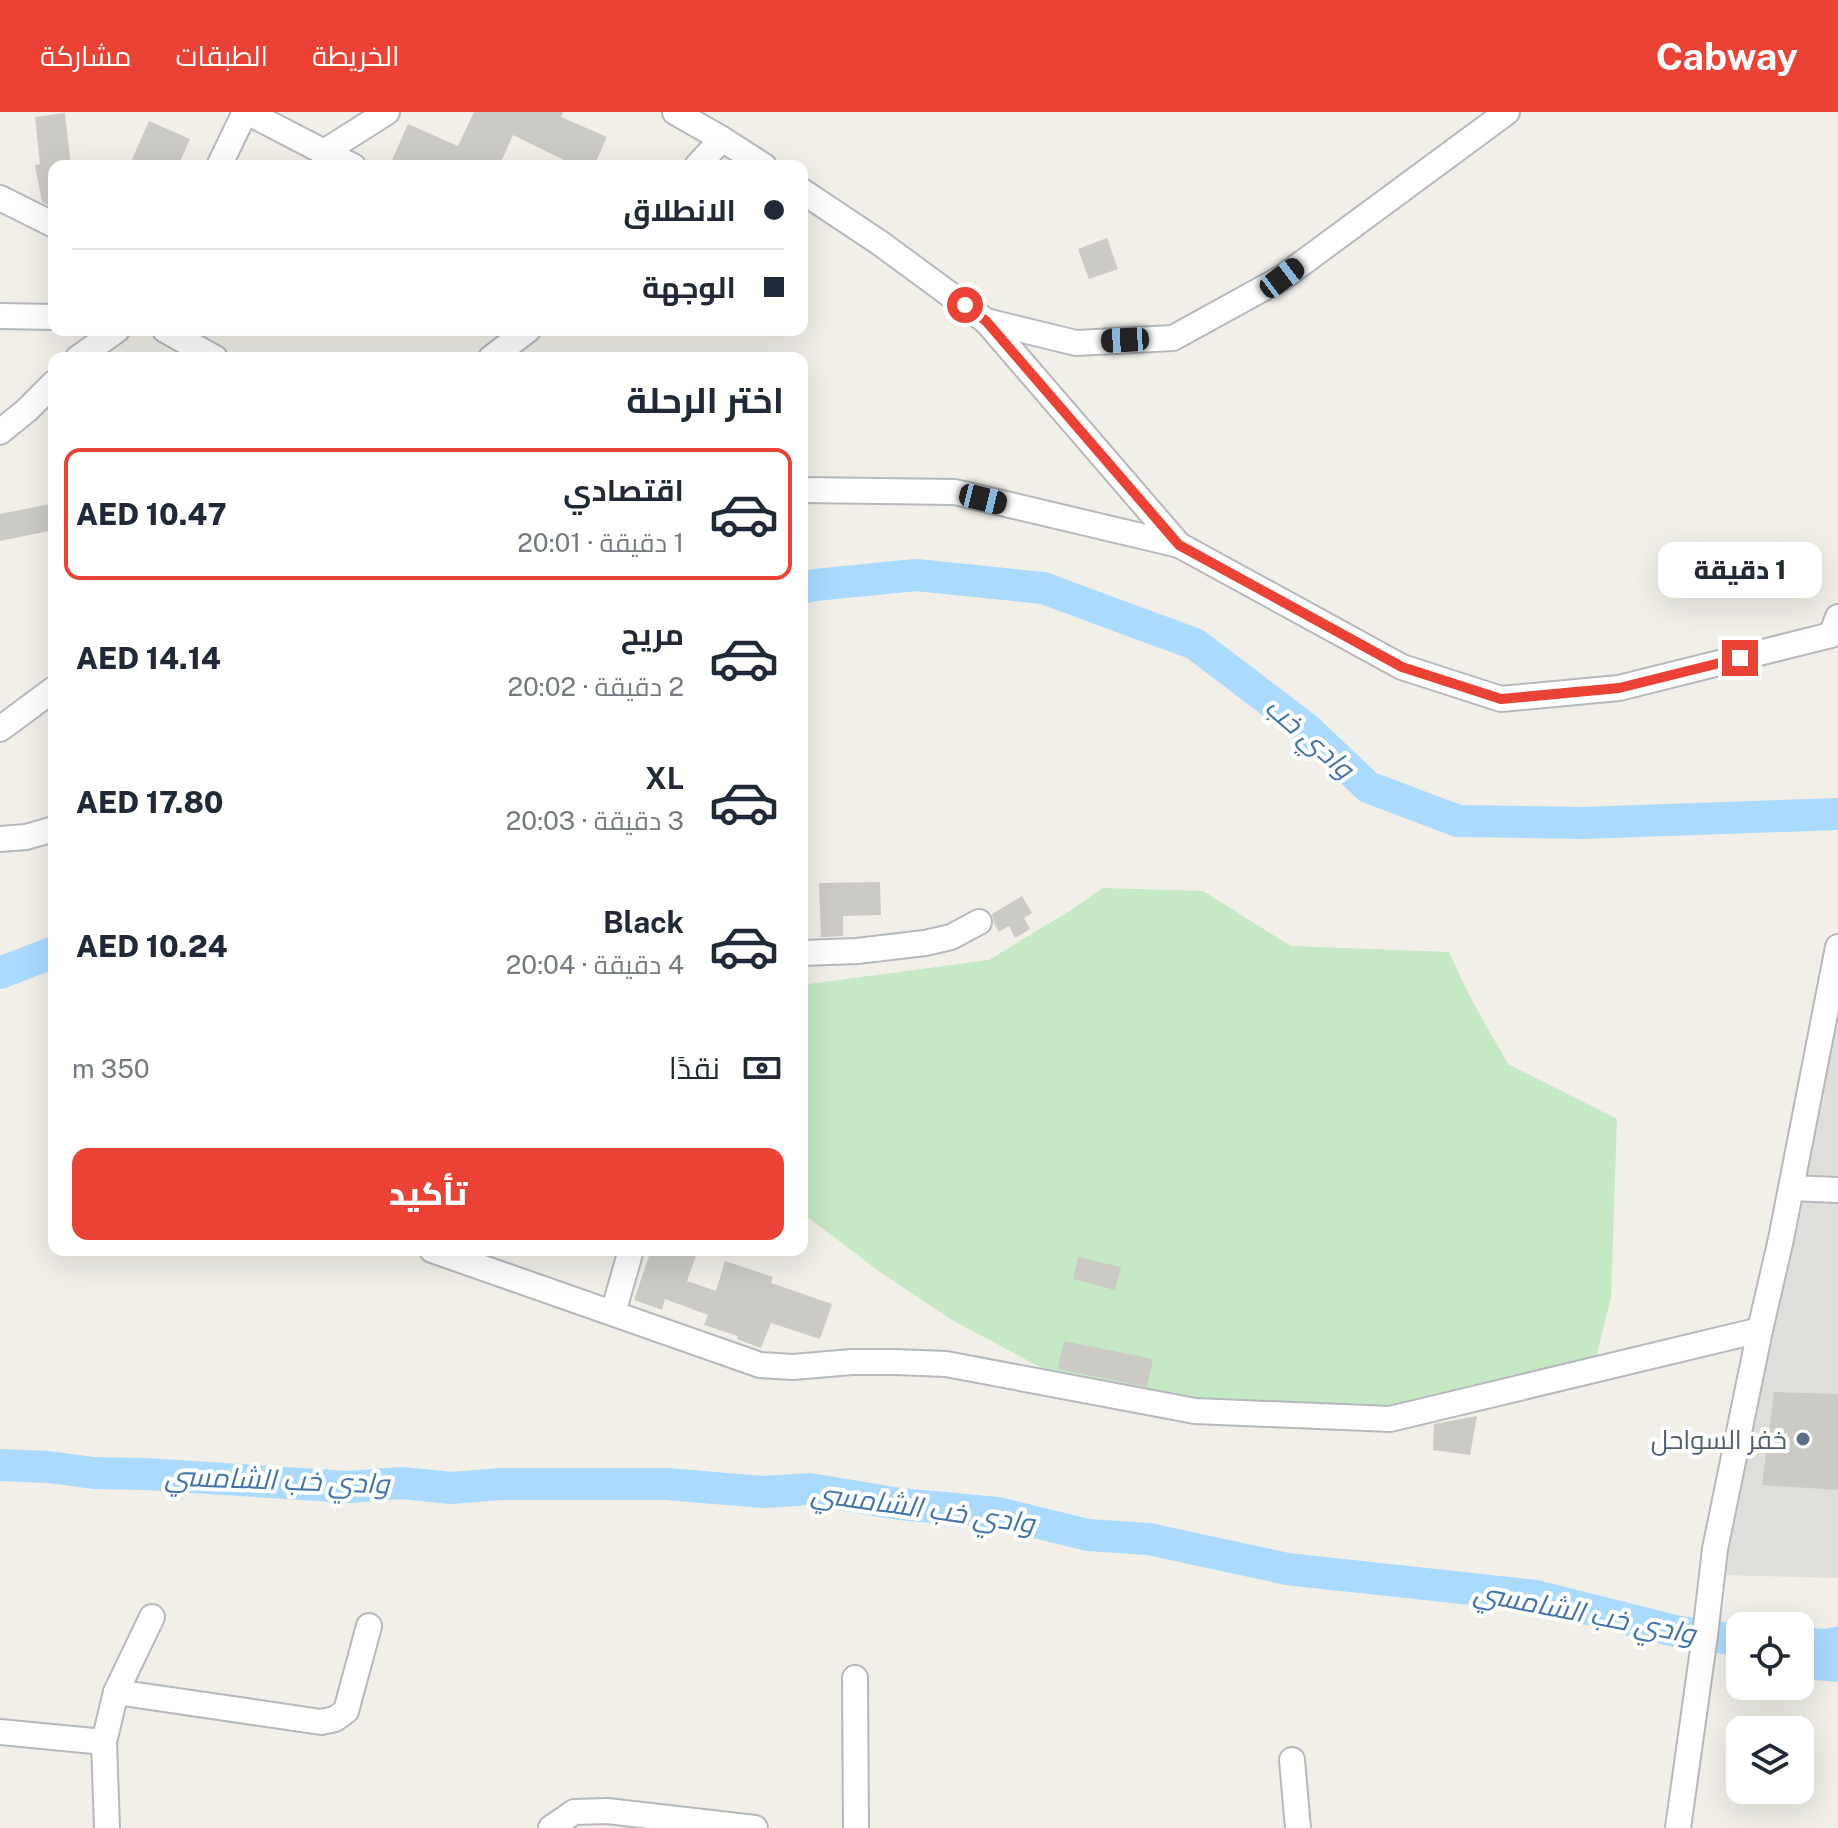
<!DOCTYPE html>
<html lang="ar">
<meta charset="utf-8">
<style>
body{margin:0;font-family:"Public Sans",Cairo,sans-serif;background:#f6f6f7;color:#1f2937;direction:rtl;height:100vh;display:flex;flex-direction:column;font-size:30px;white-space:nowrap}
*{box-sizing:border-box;margin:0}
p{font-size:26px;color:#747a83}
.icon{flex:none;width:44px;height:44px;fill:none;stroke:currentColor;stroke-width:2;stroke-linecap:round;stroke-linejoin:round}
.map{position:relative;flex:1;overflow:hidden;direction:ltr}
.side{position:absolute;left:48px;top:240px;width:760px;height:904px;display:flex;flex-direction:column;background:#fff;border-radius:16px;box-shadow:0 8px 32px #0002;direction:rtl}
.side>*{flex:none}
.top-card{position:absolute;left:48px;top:48px;width:760px;height:176px;border-radius:16px;box-shadow:0 8px 32px #0002;direction:rtl;display:grid;align-content:center;height:176px;padding:0 24px;background:#fff}
.controls{position:absolute;left:1726px;top:1500px;display:grid;gap:16px}
.controls a{display:grid;place-items:center;width:88px;height:88px;border-radius:16px;background:#fff;box-shadow:0 8px 32px #0002;font-size:40px}
.end{position:absolute;width:36px;height:36px;margin:-18px;border:10px solid #ea4335;background:#fff;box-shadow:0 0 0 4px #fff}
.from{border-radius:50%}
.bubble{position:absolute;height:56px;border-radius:16px;background:#fff;box-shadow:0 8px 32px #0002;font-size:26px;font-weight:800;line-height:56px;text-align:center;direction:rtl}
.car{position:absolute;width:24px;height:48px;margin:-24px -12px;border-radius:10px;box-shadow:0 0 6px 2px #0007;background:linear-gradient(#222 24%,#8ab4d8 0 40%,#222 0 76%,#8ab4d8 0 86%,#222 0)}
.top-card b{display:flex;align-items:center;gap:28px;height:76px;font-size:30px}
.top-card b+b{border-top:2px solid #e0e1e3}
.top-card i{width:20px;height:20px;background:#1f2937}
ul{padding:0;list-style:none}
li{display:flex;align-items:center;gap:24px;height:132px;margin:0 16px 12px;padding:0 8px;border:4px solid transparent;border-radius:16px}
li div{flex:1}
li b{display:block;font-size:30px}
li em{font-style:normal;font-weight:800}
li.active{border-color:#ea4335}
li>.icon{width:72px;height:72px;stroke-width:1.5}
h2{padding:0 24px;font-size:36px;line-height:96px}
.pay{display:flex;align-items:center;gap:20px;height:88px;padding:0 24px;font-size:30px}
.pay p{margin-inline-start:auto}
.button{display:flex;gap:16px;margin-top:auto;padding:16px 24px}
.button a{flex:1;height:92px;border-radius:16px;background:#ea4335;color:#fff;font-size:32px;font-weight:800;line-height:92px;text-align:center}
header{display:flex;align-items:center;gap:48px;box-sizing:border-box;height:112px;padding:0 40px;background:#ea4335;color:#fff}
header strong{font-size:38px}
nav{display:flex;gap:44px;margin-inline-start:auto;font-size:28px}
.map>svg:first-child{display:block}
</style>
<header>
<strong>Cabway</strong>
<nav><a>الخريطة</a><a>الطبقات</a><a>مشاركة</a></nav>
</header>
<div class="map">
<svg width="1838" height="1716" viewBox="0 0 1838 1716">
<rect width="100%" height="100%" fill="#f1efe8"/>
<polygon fill="#e0deda" points="1838,862 1838,1466 1719,1463"/>
<polygon fill="#c5e8c5" points="1103,776 1203,779 1291,834 1449,840 1469,883 1508,952 1617,1007 1611,1185 1591,1267 1384,1313 1189,1304 1057,1264 952,1208 880,1160 802,1101 802,873 989,848 1071,798"/>
<g fill="#aadaff">
<polygon points="1759,1505 1778,1506 1794,1514 1746,1514"/>
<polygon points="1838,1514 1838,1570 1814,1568 1800,1573 1800,1515 1825,1517"/>
</g>
<g fill="none" stroke-linecap="round" stroke-linejoin="round">
<g stroke="#aadaff" stroke-width="32">
<polyline points="802,476 815,473 916,463 1043,476 1195,532 1307,617 1368,675 1458,709 1583,711 1838,702"/>
<polyline points="0,861 54,840"/>
<polyline points="0,1353 48,1355 94,1361 146,1362 348,1375 402,1371 451,1376 501,1372 666,1372 764,1380 810,1377 900,1392 998,1401 1088,1423 1149,1427 1287,1457 1536,1484 1675,1519 1740,1528"/>
</g>
</g>
<g fill="#cccac5">
<polygon points="474,0 563,0 561,5 607,25 594,54 576,54 513,23 499,54 407,54 392,48 408,12 458,34"/>
<polygon points="65,1 71,54 54,54 54,96 42,90 35,53 40,52 35,5"/>
<polygon points="149,9 190,27 178,54 129,54"/>
<polygon points="1107,126 1118,157 1089,167 1078,137"/>
<polygon points="50,392 54,418 0,429 0,402"/>
<polygon points="880,770 881,803 843,804 843,824 821,825 819,771"/>
<polygon points="1022,784 1032,801 1024,806 1030,817 1015,826 1009,814 999,820 994,811 992,802"/>
<polygon points="651,1138 687,1138 697,1141 687,1169 716,1179 725,1149 773,1165 771,1171 832,1192 820,1227 771,1211 761,1236 737,1227 738,1224 704,1213 708,1203 665,1187 662,1198 634,1188"/>
<polygon points="1078,1145 1121,1155 1115,1178 1073,1167"/>
<polygon points="1064,1229 1153,1247 1147,1275 1058,1257"/>
<polygon points="1774,1280 1838,1282 1838,1378 1762,1373"/>
<polygon points="1477,1304 1470,1343 1433,1338 1434,1312"/>
</g>
<g fill="none" stroke-linecap="round" stroke-linejoin="round">
<g stroke="#b5b8bc" stroke-width="28">
<g id="minor">
<polyline points="247,0 324,40 387,0"/>
<polyline points="675,0 722,27 764,54"/>
<polyline points="324,40 353,54"/>
<polyline points="219,54 245,0"/>
<polyline points="697,54 722,27"/>
<polyline points="802,79 880,131 986,209 1076,231 1173,226 1282,166 1507,0"/>
<polyline points="0,86 54,113"/>
<polyline points="0,204 54,205"/>
<polyline points="986,209 1179,433"/>
<polyline points="165,218 215,246"/>
<polyline points="78,246 117,218"/>
<polyline points="491,246 528,218"/>
<polyline points="0,320 27,298 54,271"/>
<polyline points="802,378 955,380 1179,433 1402,555 1501,587 1619,576 1831,523 1838,505"/>
<polyline points="0,617 54,577"/>
<polyline points="0,727 26,725 54,717"/>
<polyline points="802,841 857,839 925,831 951,825 979,810"/>
<polyline points="1791,1076 1838,1078"/>
<polyline points="432,1138 760,1253 793,1255 852,1250 895,1250 946,1252 1195,1299 1390,1307 1760,1218"/>
<polyline points="613,1201 631,1138"/>
<polyline points="855,1566 856,1716"/>
<polyline points="116,1580 321,1610 335,1607 346,1599 369,1514"/>
<polyline points="0,1620 104,1630"/>
<polyline points="1292,1648 1298,1716"/>
<polyline points="107,1716 104,1630 116,1580 152,1505"/>
<polyline points="551,1716 574,1700 607,1699 755,1716"/>
<polyline points="1678,1716 1705,1523 1715,1437 1760,1218 1781,1127 1838,835"/>
</g>
</g>
<use href="#minor" stroke="#fff" stroke-width="24"/>
</g>
<g fill="none" stroke-linecap="round" stroke-linejoin="round">
<polyline stroke="#ea4335" stroke-width="10" points="965,193 986,209 1179,433 1402,555 1501,587 1619,576 1740,546"/>
</g>
<circle fill="#5c6f8a" stroke="#fff" stroke-width="3" cx="1803" cy="1327" r="8"/>
<g text-anchor="middle" dominant-baseline="central" stroke-width="8" stroke-linejoin="round" paint-order="stroke">
<g font-size="26" fill="#4e5e75" stroke="#fff" text-anchor="end">
<text x="1787" y="1327">خفر السواحل</text>
</g>
<g font-size="28" font-style="italic" fill="#4174aa" stroke="#fff">
<text transform="translate(1310 625) rotate(41)">وادي خب</text>
<text transform="translate(277 1367) rotate(2)">وادي خب الشامسي</text>
<text transform="translate(923 1395) rotate(8)">وادي خب الشامسي</text>
<text transform="translate(1585 1500) rotate(11)">وادي خب الشامسي</text>
</g>
</g>
</svg>
<div class="controls">
<a><svg class="icon" aria-label="locate" viewBox="0 0 24 24"><circle cx="12" cy="12" r="6"/><path d="M12 2v4M12 18v4M2 12h4M18 12h4"/></svg></a>
<a><svg class="icon" aria-label="layers" viewBox="0 0 24 24"><path d="M12 4l9 5-9 5-9-5zM3 14l9 5 9-5"/></svg></a>
</div>
<i class="end from" style="left:965px;top:193px"></i>
<i class="end" style="left:1740px;top:546px"></i>
<div class="bubble" style="left:1658px;top:430px;width:164px">1 دقيقة</div>
<i class="car" style="left:1282px;top:166px;rotate:53deg"></i>
<i class="car" style="left:1125px;top:228px;rotate:267deg"></i>
<i class="car" style="left:983px;top:387px;rotate:104deg"></i>
<div class="top-card">
<b><i class="from"></i>الانطلاق</b>
<b><i></i>الوجهة</b>
</div>
<section class="side">
<h2>اختر الرحلة</h2>
<ul>
<li class="active"><svg class="icon" aria-label="car" viewBox="0 0 24 24"><path d="M5 17H2v-5l4-1 3-4h7l3 4 3 1v5h-3M9 17h6M6 11h13"/><circle cx="7" cy="17" r="2"/><circle cx="17" cy="17" r="2"/></svg><div><b>اقتصادي</b><p>1 دقيقة · 20:01</p></div><em>AED 10.47</em></li>
<li><svg class="icon" aria-label="car" viewBox="0 0 24 24"><path d="M5 17H2v-5l4-1 3-4h7l3 4 3 1v5h-3M9 17h6M6 11h13"/><circle cx="7" cy="17" r="2"/><circle cx="17" cy="17" r="2"/></svg><div><b>مريح</b><p>2 دقيقة · 20:02</p></div><em>AED 14.14</em></li>
<li><svg class="icon" aria-label="car" viewBox="0 0 24 24"><path d="M5 17H2v-5l4-1 3-4h7l3 4 3 1v5h-3M9 17h6M6 11h13"/><circle cx="7" cy="17" r="2"/><circle cx="17" cy="17" r="2"/></svg><div><b>XL</b><p>3 دقيقة · 20:03</p></div><em>AED 17.80</em></li>
<li><svg class="icon" aria-label="car" viewBox="0 0 24 24"><path d="M5 17H2v-5l4-1 3-4h7l3 4 3 1v5h-3M9 17h6M6 11h13"/><circle cx="7" cy="17" r="2"/><circle cx="17" cy="17" r="2"/></svg><div><b>Black</b><p>4 دقيقة · 20:04</p></div><em>AED 10.24</em></li>
</ul>
<div class="pay"><svg class="icon" aria-label="cash" viewBox="0 0 24 24"><path d="M3 7h18v10H3z"/><circle cx="12" cy="12" r="2"/></svg>نقدًا<p>350 m</p></div>
<div class="button"><a>تأكيد</a></div>
</section>
</div>
